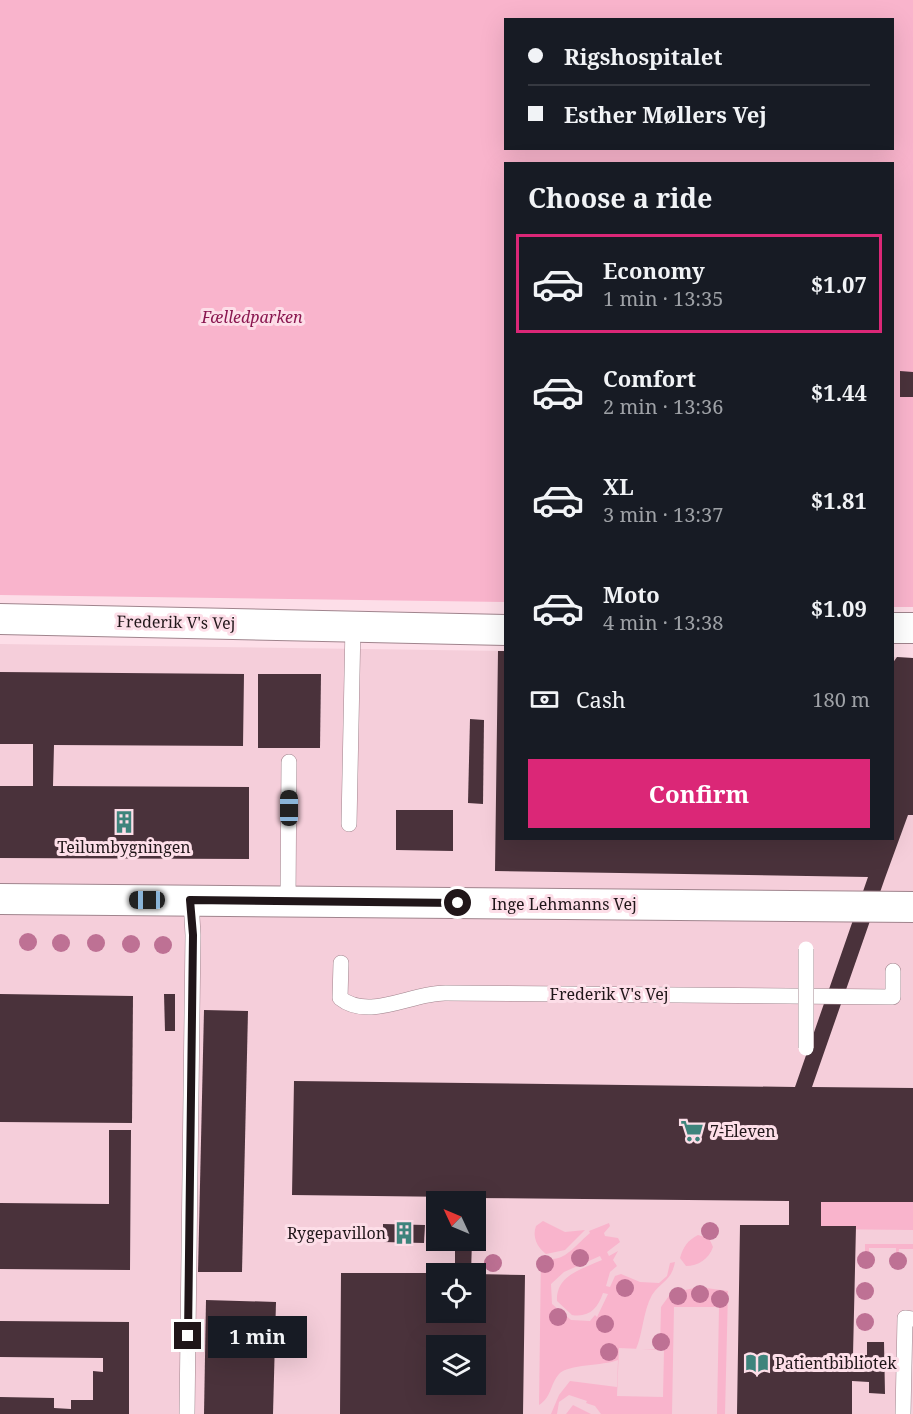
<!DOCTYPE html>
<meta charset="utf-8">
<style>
body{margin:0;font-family:"Noto Serif",serif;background:#242831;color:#f1f3f6;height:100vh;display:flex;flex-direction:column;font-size:22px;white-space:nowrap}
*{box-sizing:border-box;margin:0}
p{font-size:20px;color:#9ea1a6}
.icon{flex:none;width:33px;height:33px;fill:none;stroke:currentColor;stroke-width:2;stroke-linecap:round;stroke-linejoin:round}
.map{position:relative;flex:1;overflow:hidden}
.details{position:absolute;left:504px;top:162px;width:390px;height:678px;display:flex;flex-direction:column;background:#171b24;border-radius:0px;box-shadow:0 6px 24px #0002}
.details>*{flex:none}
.top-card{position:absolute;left:504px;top:18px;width:390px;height:132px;border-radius:0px;box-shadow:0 6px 24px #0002;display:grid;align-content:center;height:132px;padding:0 24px;background:#171b24}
.needle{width:39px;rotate:314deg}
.controls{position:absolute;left:426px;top:1191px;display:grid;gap:12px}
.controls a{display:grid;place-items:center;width:60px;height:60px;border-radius:0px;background:#171b24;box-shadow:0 6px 24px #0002;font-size:30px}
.end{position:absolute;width:27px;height:27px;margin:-14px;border:8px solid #201619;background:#fff;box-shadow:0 0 0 3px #fff}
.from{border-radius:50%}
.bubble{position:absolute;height:42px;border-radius:0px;background:#171b24;box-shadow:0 6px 24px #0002;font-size:20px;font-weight:700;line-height:42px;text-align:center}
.car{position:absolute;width:18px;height:36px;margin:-18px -9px;border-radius:8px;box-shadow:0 0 4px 2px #0007;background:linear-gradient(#222 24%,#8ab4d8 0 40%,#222 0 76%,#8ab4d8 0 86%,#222 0)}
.top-card b{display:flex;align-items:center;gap:21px;height:57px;font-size:22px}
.top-card b+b{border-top:2px solid #363941}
.top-card i{width:15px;height:15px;background:#f1f3f6}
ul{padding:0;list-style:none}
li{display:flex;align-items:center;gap:18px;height:99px;margin:0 12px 9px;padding:0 12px;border:3px solid transparent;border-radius:0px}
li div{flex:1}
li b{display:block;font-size:22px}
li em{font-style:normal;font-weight:700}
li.selected{border-color:#db2777}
li>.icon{width:54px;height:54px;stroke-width:1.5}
h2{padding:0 24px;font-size:27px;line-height:72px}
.pay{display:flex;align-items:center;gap:15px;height:66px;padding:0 24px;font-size:22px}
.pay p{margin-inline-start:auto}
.cta{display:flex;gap:12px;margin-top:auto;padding:12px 24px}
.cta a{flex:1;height:69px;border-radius:0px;background:#db2777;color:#fff;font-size:24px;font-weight:700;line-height:69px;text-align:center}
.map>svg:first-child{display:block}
</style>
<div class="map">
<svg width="913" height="1414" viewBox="0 0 913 1414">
<rect width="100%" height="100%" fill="#fddee8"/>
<path fill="#f5ceda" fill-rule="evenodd" d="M0,644L505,651L506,838H892L893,657L913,658V1414H0ZM436,1202H476V1240H436ZM436,1274H476V1312H436ZM436,1346H476V1384H436Z"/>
<g fill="#f9b4cc" fill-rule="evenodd">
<path d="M0,0H913V607H892V164H506L505,602L0,595ZM506,20H892V148H506Z"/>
<polygon points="821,1202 913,1202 913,1230 821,1229"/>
<path d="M543,1221L565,1232L585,1230L565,1250L546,1254C537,1247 532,1237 536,1226Z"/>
<path d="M609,1223L610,1226L604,1233L605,1236L618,1238L620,1242L607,1252L609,1256L618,1251L613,1260L617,1266L610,1272L606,1286L610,1287L615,1276L621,1274L640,1282L659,1283L667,1276L670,1263L675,1262C671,1282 662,1280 652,1295C643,1311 643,1333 636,1349H660L661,1307L671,1293L699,1287L728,1291L725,1414H717L719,1307H674L672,1414H601L595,1406L586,1403L587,1401L569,1395L559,1402L557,1414H551L559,1395L570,1381L617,1387L618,1360C603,1366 568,1364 559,1374C550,1384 552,1397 539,1405L541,1256C562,1267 575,1245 590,1233L589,1231ZM600,1256L602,1260C582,1269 556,1275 557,1301L572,1315C589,1318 598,1308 603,1293L608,1294L597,1317L595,1315L590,1321L571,1320L552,1304L551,1284L564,1272ZM619,1348L664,1350L663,1397L617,1396Z"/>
<path d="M698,1235L709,1238L713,1247C709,1259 698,1266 686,1266L680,1258C683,1247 688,1240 698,1235Z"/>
<polygon points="865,1244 913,1244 913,1249 899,1249 898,1257 896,1257 896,1248 869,1248 869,1256 865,1256"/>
<polygon points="573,1405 591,1414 566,1414"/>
</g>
<g fill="#4a323b" fill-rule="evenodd">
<polygon points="900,371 913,372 913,397 900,397"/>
<polygon points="498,651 506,651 506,838 892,838 892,664 897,657 913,658 913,815 908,815 885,878 812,1087 913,1088 913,1202 821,1202 821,1226 856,1226 853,1355 867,1355 867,1342 884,1342 885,1394 869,1393 869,1382 852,1381 852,1414 737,1414 740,1225 789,1225 789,1201 472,1198 472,1202 456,1202 456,1197 292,1195 294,1081 795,1087 868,877 495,871"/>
<polygon points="0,672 244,674 243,746 54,745 53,786 249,787 249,859 0,858 0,786 33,786 33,744 0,744"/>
<polygon points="258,674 321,674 320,748 258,748"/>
<polygon points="470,719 484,720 483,804 468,803"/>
<polygon points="396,810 453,810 453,851 396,850"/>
<polygon points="0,994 133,996 132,1123 0,1122"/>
<polygon points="164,994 175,994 175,1031 165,1031"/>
<polygon points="204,1010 248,1011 242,1272 198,1272"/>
<polygon points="109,1130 131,1130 130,1270 0,1269 0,1203 109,1204"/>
<polygon points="383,1224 425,1225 424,1243 383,1242"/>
<polygon points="455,1240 472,1240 471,1274 455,1274"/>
<path d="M341,1273H436V1312H476V1274L525,1275L523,1414H340ZM436,1346H476V1384H436Z"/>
<polygon points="206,1300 276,1302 273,1414 204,1414"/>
<polygon points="0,1321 129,1322 129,1414 0,1414 0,1397 54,1398 54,1408 71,1409 71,1400 93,1400 93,1371 103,1372 103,1358 0,1357"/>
</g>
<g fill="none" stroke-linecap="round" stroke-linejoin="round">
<g stroke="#a0848d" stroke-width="16">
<g id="service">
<polyline points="349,824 353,625"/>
<polyline points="288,901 289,762"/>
<path d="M341,963L340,998C369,1021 411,993 445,993C594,993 743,995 893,997V971"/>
<polyline points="187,1414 193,935 191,900"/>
<polyline points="903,1414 905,1318 913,1319"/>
</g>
</g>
<g stroke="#a0848d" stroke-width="32">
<g id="minor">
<polyline points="0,619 506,630"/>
<polyline points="892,628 913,628"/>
<polyline points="0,899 913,907"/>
</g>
</g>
<use href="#service" stroke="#fff" stroke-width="15"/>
<use href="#minor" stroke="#fff" stroke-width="30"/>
<g stroke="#a0848d" stroke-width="16" stroke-linecap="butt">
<polyline id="service-bridge" points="806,949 806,1048"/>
</g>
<use href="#service-bridge" stroke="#fff" stroke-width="15"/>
</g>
<g fill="#be7194">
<circle cx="28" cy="942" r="9"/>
<circle cx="61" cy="943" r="9"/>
<circle cx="96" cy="943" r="9"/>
<circle cx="131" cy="944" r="9"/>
<circle cx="163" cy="945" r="9"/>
<circle cx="710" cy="1231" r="9"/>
<circle cx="580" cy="1258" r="9"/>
<circle cx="866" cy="1260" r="9"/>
<circle cx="898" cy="1261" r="9"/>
<circle cx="493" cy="1263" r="9"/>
<circle cx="545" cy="1264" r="9"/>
<circle cx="625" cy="1288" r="9"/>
<circle cx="865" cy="1291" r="9"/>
<circle cx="700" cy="1294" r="9"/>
<circle cx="678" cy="1296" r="9"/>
<circle cx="720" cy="1299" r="9"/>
<circle cx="558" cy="1317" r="9"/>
<circle cx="865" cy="1322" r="9"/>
<circle cx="605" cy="1324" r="9"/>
<circle cx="661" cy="1342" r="9"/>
<circle cx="609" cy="1352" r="9"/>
</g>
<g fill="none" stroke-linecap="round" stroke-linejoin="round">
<polyline stroke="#201619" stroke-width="8" points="188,1336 193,935 190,900 458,903"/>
</g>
<defs>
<g id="building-bare" transform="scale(1.8)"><path d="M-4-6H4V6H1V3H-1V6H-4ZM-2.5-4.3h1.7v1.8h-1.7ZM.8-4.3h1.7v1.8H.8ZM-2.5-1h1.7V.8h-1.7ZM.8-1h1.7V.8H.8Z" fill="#3e847c" stroke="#fddee8" stroke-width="2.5" paint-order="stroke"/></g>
<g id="supermarket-bare" transform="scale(1.8)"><path d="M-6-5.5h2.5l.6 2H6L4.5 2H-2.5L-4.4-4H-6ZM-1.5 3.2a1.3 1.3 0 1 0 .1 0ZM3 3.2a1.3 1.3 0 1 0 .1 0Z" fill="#3e847c" stroke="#fddee8" stroke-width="2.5" paint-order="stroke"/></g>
<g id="library-bare" transform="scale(1.8)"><path d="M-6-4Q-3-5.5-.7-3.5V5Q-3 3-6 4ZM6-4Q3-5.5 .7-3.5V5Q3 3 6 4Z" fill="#3e847c" stroke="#fddee8" stroke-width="2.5" paint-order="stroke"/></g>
</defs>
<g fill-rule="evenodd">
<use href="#building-bare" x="124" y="822"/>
<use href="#supermarket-bare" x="692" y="1131"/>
<use href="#building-bare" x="404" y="1233"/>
<use href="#library-bare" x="757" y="1363"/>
</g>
<g text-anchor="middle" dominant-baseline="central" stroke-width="6" stroke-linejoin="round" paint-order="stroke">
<g font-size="16" font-style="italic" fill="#8a1750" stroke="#fddee8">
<text x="252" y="317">Fælledparken</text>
</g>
<g font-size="16" fill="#201619" stroke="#fddee8">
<text transform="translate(176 622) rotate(1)">Frederik V's Vej</text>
<text x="564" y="904">Inge Lehmanns Vej</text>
<text x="609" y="994">Frederik V's Vej</text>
</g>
<g font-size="16" fill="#201619" stroke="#fddee8" text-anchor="start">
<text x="124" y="847" text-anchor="middle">Teilumbygningen</text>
<text x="710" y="1131">7-Eleven</text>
<text x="386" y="1233" text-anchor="end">Rygepavillon</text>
<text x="775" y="1363">Patientbibliotek</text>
</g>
</g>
</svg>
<div class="controls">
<a><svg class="needle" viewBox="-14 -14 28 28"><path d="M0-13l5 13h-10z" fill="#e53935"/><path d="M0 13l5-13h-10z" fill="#9ea1a6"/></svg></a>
<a><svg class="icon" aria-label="locate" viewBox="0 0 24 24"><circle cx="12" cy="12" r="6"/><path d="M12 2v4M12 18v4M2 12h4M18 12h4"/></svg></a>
<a><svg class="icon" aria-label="layers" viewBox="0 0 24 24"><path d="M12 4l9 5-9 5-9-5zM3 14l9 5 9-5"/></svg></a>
</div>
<i class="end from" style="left:458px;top:903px"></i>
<i class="end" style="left:188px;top:1336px"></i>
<div class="bubble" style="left:208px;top:1316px;width:99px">1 min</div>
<i class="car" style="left:289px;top:808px;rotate:0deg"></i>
<i class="car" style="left:147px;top:900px;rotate:270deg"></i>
<div class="top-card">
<b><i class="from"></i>Rigshospitalet</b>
<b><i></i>Esther Møllers Vej</b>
</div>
<section class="details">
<h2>Choose a ride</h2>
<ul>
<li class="selected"><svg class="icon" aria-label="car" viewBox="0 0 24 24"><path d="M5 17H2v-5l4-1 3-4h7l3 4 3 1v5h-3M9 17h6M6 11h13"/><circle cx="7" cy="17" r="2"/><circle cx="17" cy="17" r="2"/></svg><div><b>Economy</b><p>1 min · 13:35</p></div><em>$1.07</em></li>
<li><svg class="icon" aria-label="car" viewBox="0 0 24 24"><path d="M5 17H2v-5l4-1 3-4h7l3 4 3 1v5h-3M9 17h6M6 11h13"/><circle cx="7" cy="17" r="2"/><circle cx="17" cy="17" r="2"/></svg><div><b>Comfort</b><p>2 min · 13:36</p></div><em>$1.44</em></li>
<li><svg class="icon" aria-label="car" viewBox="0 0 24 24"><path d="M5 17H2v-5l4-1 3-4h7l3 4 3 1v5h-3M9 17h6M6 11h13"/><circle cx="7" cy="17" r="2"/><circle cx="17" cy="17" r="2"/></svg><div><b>XL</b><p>3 min · 13:37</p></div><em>$1.81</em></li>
<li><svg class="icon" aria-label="car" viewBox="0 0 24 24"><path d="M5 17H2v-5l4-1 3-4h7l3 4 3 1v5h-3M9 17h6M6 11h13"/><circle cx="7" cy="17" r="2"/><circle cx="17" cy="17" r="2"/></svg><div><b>Moto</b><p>4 min · 13:38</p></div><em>$1.09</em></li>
</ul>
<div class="pay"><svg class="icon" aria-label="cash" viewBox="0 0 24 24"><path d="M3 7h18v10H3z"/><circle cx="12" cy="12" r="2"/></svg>Cash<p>180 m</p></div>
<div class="cta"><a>Confirm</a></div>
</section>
</div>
